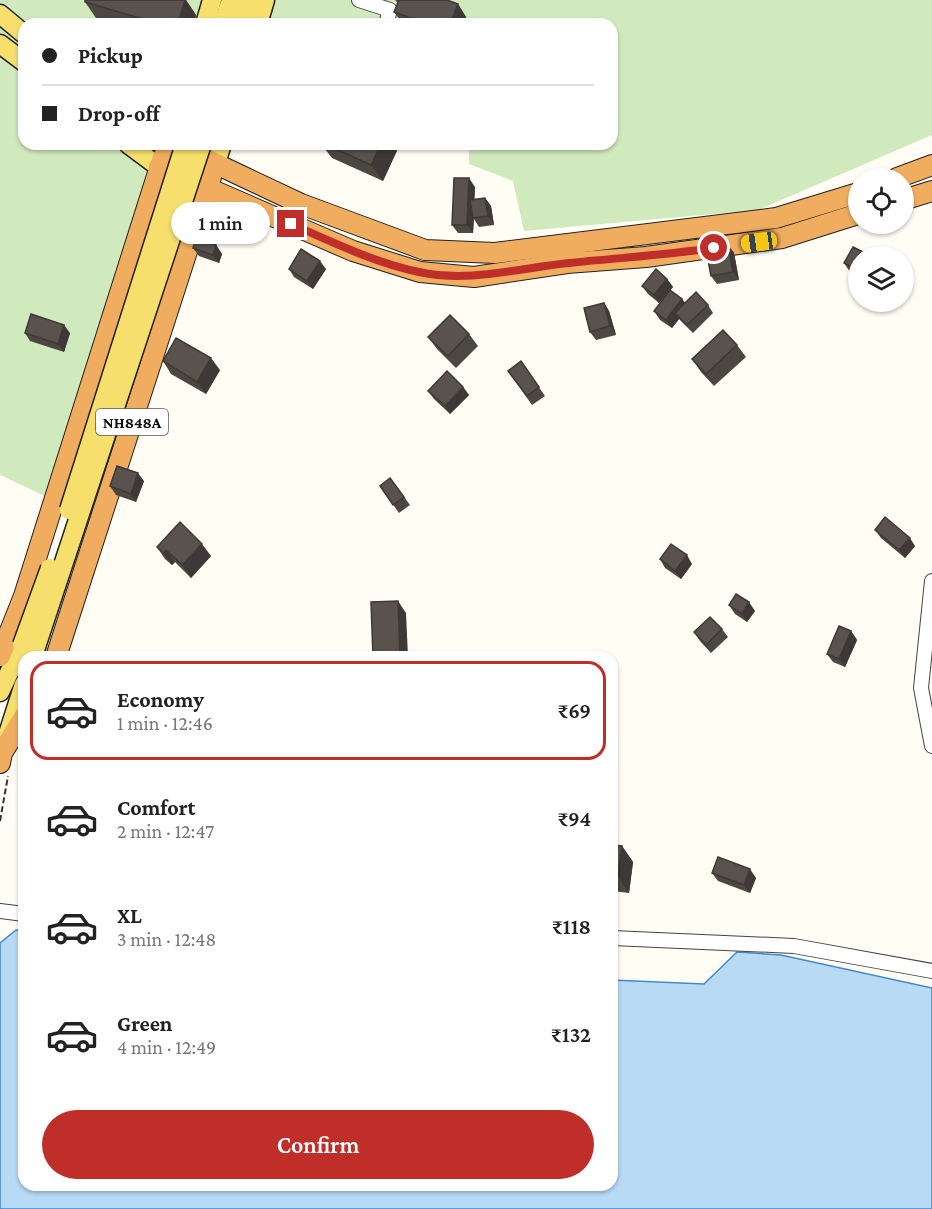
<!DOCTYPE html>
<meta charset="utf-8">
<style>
body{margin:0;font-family:"Crimson Pro",serif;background:#f6f6f6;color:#222;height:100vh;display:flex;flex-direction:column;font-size:22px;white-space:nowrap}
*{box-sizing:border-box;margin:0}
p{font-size:20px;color:#767676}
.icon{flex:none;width:33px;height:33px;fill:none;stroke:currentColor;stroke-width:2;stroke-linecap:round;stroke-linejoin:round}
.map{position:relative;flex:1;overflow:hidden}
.sheet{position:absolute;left:18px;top:651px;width:600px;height:540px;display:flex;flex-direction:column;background:#fff;border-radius:18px;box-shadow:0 2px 4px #0004}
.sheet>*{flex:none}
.top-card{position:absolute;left:18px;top:18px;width:600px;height:132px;border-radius:18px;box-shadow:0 2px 4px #0004;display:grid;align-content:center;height:132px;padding:0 24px;background:#fff}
.tools{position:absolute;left:848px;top:168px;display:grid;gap:12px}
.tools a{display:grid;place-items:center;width:66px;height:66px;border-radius:50%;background:#fff;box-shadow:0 2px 4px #0004;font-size:30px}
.end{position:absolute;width:27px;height:27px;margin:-14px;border:8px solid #bf2e29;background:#fff;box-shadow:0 0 0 3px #fff}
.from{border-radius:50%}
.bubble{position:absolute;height:42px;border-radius:21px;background:#fff;box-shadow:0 2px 4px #0004;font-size:20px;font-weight:600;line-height:42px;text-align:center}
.car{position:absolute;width:18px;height:36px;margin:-18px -9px;border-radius:8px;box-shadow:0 0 4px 2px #0007;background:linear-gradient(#f5c518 24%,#345 0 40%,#f5c518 0 76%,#345 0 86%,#f5c518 0)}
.top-card b{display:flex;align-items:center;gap:21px;height:57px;font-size:22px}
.top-card b+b{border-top:2px solid #e0e0e0}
.top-card i{width:15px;height:15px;background:#222}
ul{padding:10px 0 0;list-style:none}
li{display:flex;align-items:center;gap:18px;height:99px;margin:0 12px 9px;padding:0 12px;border:3px solid transparent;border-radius:18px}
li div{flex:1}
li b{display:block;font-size:22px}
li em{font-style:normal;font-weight:600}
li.active{border-color:#bf2e29}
li>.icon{width:54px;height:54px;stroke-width:1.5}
.cta{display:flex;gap:12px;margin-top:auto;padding:12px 24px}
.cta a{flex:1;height:69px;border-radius:36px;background:#bf2e29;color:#fff;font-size:24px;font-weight:600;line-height:69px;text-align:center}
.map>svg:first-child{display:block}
</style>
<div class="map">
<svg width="932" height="1209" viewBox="0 0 932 1209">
<rect width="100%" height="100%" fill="#fffdf4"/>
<g fill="#d1eabd">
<polygon points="0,0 202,0 194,24 24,24 24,144 157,144 47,497 0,475"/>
<polygon points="271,0 932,0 932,135 758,210 524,231 513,181 469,164 469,144 612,144 612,24 263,24"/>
</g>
<polygon fill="#b9daf5" stroke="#4189cb" stroke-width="1.5" points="16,930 24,931 24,1185 612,1185 612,980 704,984 737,952 781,955 932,988 932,1209 0,1209 0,943"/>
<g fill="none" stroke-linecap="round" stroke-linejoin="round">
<g stroke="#434343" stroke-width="16">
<g id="minor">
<polyline points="359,0 390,10 386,24"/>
<polyline points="932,581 921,688 932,746"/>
<polyline points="0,911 24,914"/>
<polyline points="612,938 794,946 932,971"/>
</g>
</g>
<g stroke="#212121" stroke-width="21">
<g id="major">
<polyline points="0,14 24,34"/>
<polyline points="205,24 212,0"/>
<polyline points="223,24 231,0"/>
<polyline points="241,24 249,0"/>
<polyline points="258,24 265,0"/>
<polyline points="0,44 24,62"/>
<polyline points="128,144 159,167"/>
<polyline points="216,163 222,144"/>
<polyline points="0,692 22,645"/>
<polyline points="7,737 24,684"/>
</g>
</g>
<g stroke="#212121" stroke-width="22">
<g id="highway">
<polyline points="174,144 301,204 425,250 495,253 776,218 858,193"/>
<polyline points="159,167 353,251 420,272 474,277 567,263 646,257 782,238 858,214"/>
<polyline points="897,178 932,165"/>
<polyline points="903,200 932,191"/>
<polyline points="0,656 24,596 163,157"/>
<polyline points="56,657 211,177"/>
<polyline points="0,763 2,753 24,717"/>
</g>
</g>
<polyline stroke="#323232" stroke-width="2" stroke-dasharray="6 3" stroke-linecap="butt" points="0,821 8,776"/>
<use href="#minor" stroke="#fff" stroke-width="14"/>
<use href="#major" stroke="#f6df6d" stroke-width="18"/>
<use href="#highway" stroke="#f1ad5f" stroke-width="20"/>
<g stroke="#212121" stroke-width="21" stroke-linecap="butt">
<g id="major-bridge">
<polyline points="69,510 185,144"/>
<polyline points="22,645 50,568"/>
<polyline points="35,650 202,144"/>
</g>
</g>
<use href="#major-bridge" stroke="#f6df6d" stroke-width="18"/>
</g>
<g fill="#4d4742">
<polygon points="85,0 186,0 196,15 194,24 115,24 96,18 85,2"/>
<polygon points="395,0 447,0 458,4 466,17 463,24 403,24 394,12 398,3"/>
<polygon points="314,144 400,144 383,181 332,158 325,149"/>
<polygon points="475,187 474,200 485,198 491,206 494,225 479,227 474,219 473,233 458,233 452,225"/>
<polygon points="216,245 222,254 219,263 199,256 193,248"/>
<polygon points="728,245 734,253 739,280 717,284 711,276"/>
<polygon points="858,256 858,276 850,272 844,263"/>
<polygon points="289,269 326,269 313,289 294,277"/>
<polygon points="667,279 673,287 670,290 682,299 685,303 708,305 713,313 693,333 679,319 672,328 660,320 654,311 667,294 659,303 648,294 642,286"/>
<polygon points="604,303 609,311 616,335 596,340 590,332"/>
<polygon points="25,333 70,333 64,352 30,341"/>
<polygon points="469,334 478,346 456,368 437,349 428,337"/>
<polygon points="737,345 746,357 714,386 701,372 692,359"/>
<polygon points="163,361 220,370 206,394 171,374"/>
<polygon points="521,361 545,396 532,405 508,371"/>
<polygon points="463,387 469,395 450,414 434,399 428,391"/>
<polygon points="390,478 410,505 399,513 380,486"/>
<polygon points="144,481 136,502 116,495 110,486"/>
<polygon points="875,530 915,546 905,558 881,538"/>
<polygon points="157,547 211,556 191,578 175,562 172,565 165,559"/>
<polygon points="660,559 692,564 681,579 665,568"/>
<polygon points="729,605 755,611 747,622 735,614"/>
<polygon points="722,629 728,637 711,653 700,641 694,632"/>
<polygon points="851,631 857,640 845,667 833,662 827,654"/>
<polygon points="612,845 622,846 633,862 629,893 612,891"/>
<polygon points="712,873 756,878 750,893 718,881"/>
</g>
<g fill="#3e3936">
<polygon points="185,0 186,0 196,15 194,24 178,24"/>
<polygon points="458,4 466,17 463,24 450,24"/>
<polygon points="381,144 400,144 383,181 371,165"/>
<polygon points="469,178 475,187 473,233 467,225"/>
<polygon points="485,198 491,206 494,225 488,216"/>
<polygon points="216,245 222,254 219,263 213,255"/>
<polygon points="728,245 734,253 739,280 733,272"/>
<polygon points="320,261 326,269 313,289 307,281"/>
<polygon points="667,279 673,287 659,303 654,295"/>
<polygon points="682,299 688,307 675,313 679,319 672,328 666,320"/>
<polygon points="604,303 609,311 616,335 610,326"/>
<polygon points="64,325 70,333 64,352 58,344"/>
<polygon points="211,358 220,370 206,394 197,382"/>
<polygon points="463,387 469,395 450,414 445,406"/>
<polygon points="138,473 144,481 136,502 131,494"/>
<polygon points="910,538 915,546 905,558 899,550"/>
<polygon points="202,544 211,556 191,578 182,565"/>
<polygon points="166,550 175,562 172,565 163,553"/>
<polygon points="687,555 692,564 681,579 675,571"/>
<polygon points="398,601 406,613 408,657 400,657"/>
<polygon points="749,602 755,611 747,622 742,614"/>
<polygon points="851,631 857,640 845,667 839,659"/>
<polygon points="622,846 633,862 629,893 618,877"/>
<polygon points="750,869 756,878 750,893 744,885"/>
</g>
<g fill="#59524d" stroke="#3e3936" stroke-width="1.5">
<polygon points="85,0 185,0 178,24 160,24 85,2"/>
<polygon points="399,0 447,0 458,4 450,24 426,24 394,12"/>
<polygon points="325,144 381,144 371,165"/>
<polygon points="454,178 469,178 467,225 452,225"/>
<polygon points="485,198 488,216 473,218 470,200"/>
<polygon points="196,239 216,245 213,255 193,248"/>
<polygon points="728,245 733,272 711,276 706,250"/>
<polygon points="853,247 871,256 858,256 858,270 844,263"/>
<polygon points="301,249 320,261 307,281 289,269"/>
<polygon points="656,269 667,279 654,295 642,286"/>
<polygon points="670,290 682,299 666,320 654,311"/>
<polygon points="696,292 708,305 687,325 675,313"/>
<polygon points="604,303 610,326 590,332 584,308"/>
<polygon points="31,314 64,325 58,344 25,333"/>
<polygon points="450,315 469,334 448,356 428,337"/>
<polygon points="723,330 737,345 706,374 692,359"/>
<polygon points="176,338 211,358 197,382 163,361"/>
<polygon points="521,361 539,387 527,396 508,371"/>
<polygon points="447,371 463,387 445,406 428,391"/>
<polygon points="117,466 138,473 131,494 110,486"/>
<polygon points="390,478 404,497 393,505 380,486"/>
<polygon points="885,517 910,538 899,550 875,530"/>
<polygon points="180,522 202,544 182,565 166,550 163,553 157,547"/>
<polygon points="671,544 687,555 675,571 660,559"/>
<polygon points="736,594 749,602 742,614 729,605"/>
<polygon points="398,601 400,657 373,657 371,602"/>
<polygon points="710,617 722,629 706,645 694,632"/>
<polygon points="839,626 851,631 839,659 827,654"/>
<polygon points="612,845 622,846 618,877 612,876"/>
<polygon points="718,857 750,869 744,885 712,873"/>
</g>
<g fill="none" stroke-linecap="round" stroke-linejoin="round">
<path stroke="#bf2e29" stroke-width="8" d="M291,224C332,242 375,263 419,272C469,283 519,268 569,263C617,258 665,255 714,248"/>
</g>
<g text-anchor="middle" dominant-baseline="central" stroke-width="6" stroke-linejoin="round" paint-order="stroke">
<rect fill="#fff" stroke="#585858" stroke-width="1.5" x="96" y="409" width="72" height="26" rx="4.5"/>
<g font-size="16" font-weight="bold" fill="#101010">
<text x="132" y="422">NH848A</text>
</g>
</g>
</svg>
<div class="tools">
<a><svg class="icon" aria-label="locate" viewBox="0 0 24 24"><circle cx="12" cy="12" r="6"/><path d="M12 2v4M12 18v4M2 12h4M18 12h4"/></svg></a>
<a><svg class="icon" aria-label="layers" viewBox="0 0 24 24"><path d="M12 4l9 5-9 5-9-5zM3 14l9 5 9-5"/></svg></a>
</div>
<i class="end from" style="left:714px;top:248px"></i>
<i class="end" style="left:291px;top:224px"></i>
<div class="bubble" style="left:171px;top:202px;width:99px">1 min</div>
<i class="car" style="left:759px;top:242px;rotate:262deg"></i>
<div class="top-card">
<b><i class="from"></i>Pickup</b>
<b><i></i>Drop-off</b>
</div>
<section class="sheet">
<ul>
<li class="active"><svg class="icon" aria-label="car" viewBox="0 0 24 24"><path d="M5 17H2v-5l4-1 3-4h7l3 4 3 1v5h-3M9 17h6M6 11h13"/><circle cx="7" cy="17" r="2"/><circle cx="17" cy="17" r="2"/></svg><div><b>Economy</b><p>1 min · 12:46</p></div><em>₹69</em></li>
<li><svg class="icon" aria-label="car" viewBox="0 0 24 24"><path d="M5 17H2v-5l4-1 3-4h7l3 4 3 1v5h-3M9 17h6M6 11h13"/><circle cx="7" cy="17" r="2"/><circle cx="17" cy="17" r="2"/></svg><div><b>Comfort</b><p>2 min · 12:47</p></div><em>₹94</em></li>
<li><svg class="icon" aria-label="car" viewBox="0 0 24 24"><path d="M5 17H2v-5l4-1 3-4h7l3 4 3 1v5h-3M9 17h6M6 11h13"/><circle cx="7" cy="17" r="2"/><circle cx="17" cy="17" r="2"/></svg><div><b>XL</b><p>3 min · 12:48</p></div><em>₹118</em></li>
<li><svg class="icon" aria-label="car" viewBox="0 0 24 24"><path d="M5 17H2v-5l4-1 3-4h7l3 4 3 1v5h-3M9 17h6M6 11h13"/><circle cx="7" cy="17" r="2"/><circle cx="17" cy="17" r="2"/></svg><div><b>Green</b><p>4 min · 12:49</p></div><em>₹132</em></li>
</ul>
<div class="cta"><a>Confirm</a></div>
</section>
</div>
